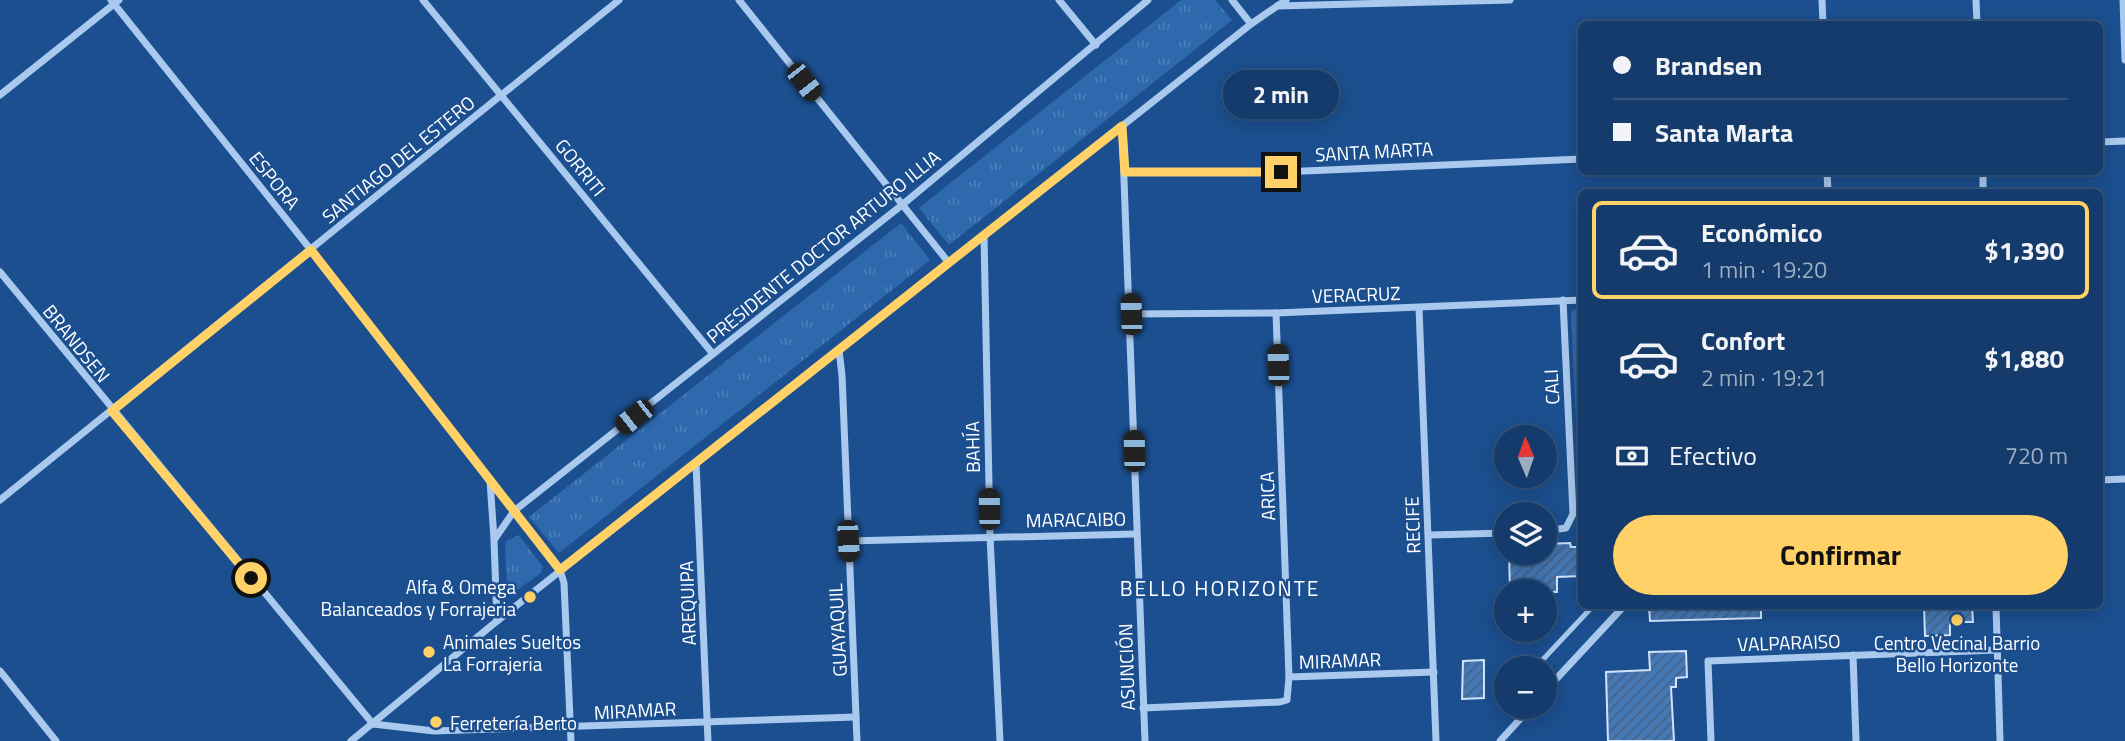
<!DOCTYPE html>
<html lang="es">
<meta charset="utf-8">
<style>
body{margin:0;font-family:"Titillium Web",sans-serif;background:#1d4271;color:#f1f3f6;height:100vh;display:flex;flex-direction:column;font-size:26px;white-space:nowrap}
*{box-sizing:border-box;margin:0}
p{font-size:23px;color:#9dadc1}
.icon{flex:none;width:38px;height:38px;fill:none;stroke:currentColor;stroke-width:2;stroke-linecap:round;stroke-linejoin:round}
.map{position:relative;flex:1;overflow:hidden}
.details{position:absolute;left:1578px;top:189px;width:525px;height:420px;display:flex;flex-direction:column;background:#143b6b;border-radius:10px;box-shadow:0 4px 18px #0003,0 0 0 2px #33557e}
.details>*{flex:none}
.top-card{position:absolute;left:1578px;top:21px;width:525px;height:154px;border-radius:10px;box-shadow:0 4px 18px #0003,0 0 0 2px #33557e;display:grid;align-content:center;height:154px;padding:0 35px;background:#143b6b}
.needle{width:46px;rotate:358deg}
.buttons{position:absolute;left:1494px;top:425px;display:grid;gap:14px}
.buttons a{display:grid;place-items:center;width:63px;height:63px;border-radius:50%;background:#143b6b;box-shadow:0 4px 18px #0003,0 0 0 2px #33557e;font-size:35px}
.end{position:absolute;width:32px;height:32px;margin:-16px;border:9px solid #ffd166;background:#111;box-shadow:0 0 0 4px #111}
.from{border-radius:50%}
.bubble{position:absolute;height:49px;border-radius:24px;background:#143b6b;box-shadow:0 4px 18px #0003,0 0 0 2px #33557e;font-size:23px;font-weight:700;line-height:49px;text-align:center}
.car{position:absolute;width:21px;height:42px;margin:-21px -10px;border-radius:9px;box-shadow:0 0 5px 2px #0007;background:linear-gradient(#222 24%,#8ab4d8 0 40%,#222 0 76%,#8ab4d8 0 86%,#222 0)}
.top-card b{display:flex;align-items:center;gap:24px;height:66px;font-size:26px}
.top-card b+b{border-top:2px solid #33557e}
.top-card i{width:18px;height:18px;background:#f1f3f6}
ul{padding:12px 0 0;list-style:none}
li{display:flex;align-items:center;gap:21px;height:98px;margin:0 14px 10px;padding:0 21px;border:4px solid transparent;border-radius:10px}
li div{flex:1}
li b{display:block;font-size:26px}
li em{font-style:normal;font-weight:700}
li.current{border-color:#ffd166}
li>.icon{width:63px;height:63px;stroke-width:1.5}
.pay{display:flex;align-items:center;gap:18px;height:77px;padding:0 35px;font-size:26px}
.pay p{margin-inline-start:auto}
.action{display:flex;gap:14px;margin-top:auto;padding:14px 35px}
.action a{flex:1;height:80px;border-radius:42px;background:#ffd166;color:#111;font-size:28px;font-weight:700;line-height:80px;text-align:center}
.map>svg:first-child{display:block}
</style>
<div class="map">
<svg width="2125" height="741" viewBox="0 0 2125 741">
<defs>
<pattern id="grass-tufts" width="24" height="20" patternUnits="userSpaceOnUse" patternTransform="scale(1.75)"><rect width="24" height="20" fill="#2e69ad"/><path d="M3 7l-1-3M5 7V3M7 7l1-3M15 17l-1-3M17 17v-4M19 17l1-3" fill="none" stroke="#4d80b9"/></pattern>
<pattern id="building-hatch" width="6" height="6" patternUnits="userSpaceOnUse" patternTransform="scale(1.75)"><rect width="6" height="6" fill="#4478b7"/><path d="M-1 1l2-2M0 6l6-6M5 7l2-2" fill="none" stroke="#486282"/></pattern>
</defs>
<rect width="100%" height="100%" fill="#1b4f8f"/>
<g fill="url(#grass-tufts)">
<polygon points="1181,0 1215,0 1232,20 949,245 919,208"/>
<polygon points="901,223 930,260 559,553 529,517"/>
<polygon points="519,535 543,567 541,573 513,593 507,586 505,546 506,541"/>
</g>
<polygon fill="#2e69ad" points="1582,307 1582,542 1571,318 1572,311"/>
<g fill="url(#building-hatch)" stroke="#cfe3fa" stroke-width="2">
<polygon points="1570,543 1571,547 1582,547 1582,576 1557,577 1557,592 1510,592 1509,553 1545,553 1545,544"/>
<polygon points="1649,606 1761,606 1761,618 1650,621"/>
<polygon points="1924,606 1972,606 1973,622 1950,622 1950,635 1925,636"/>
<polygon points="1686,651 1687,677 1676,678 1676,687 1671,687 1674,741 1608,741 1606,672 1650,670 1649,652"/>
<polygon points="1484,660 1484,698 1462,699 1463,661"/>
</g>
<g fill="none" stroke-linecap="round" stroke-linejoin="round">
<polyline stroke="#a9c9ee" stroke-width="5" points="1535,668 1593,606"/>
<g stroke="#a9c9ee" stroke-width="7">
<polyline points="111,0 311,250 560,570 564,583 571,741"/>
<polyline points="423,0 713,354"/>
<polyline points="739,0 949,263"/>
<polyline points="1059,0 1096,45"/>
<polyline points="1232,0 1251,24"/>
<polyline points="1822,0 1823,24"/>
<polyline points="1976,0 1977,24"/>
<polyline points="2123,0 2125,60"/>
<polyline points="1277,6 1510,0"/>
<polyline points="0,95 119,0"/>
<polyline points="1122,126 1145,741"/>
<polyline points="2100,142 2125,141"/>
<polyline points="1125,172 1281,172 1582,159"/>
<polyline points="1827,172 1828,192"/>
<polyline points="1983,172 1983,192"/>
<polyline points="984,235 990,536 1000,741"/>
<polyline points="0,272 373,724"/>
<polyline points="1419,308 1436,741"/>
<polyline points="1276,313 1289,677"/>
<polyline points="1131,314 1276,313 1582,300"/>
<polyline points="839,350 842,375 857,741"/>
<polyline points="696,463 708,741"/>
<polyline points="2100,480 2125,479"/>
<polyline points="490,481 494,539"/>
<polyline points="0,500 619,0"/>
<polyline points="1545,531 1566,528 1573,514 1563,300"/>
<polyline points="1429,535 1507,533"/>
<polyline points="848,541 1136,534"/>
<polyline points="1996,606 2000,741"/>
<polyline points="497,621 494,540 514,511 902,205 1148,0"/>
<polyline points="1853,655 1856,741"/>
<polyline points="0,671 56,741"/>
<polyline points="1545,691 1624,606"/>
<polyline points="1143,708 1280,702 1287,700 1289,677 1434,672"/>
<polyline points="373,724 434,731 856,717"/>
<polyline points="351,741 497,621 1251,24 1286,0"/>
<polyline points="1500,741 1531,707"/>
<polyline points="1711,741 1708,661 1997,650"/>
</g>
</g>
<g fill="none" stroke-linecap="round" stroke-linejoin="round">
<polyline stroke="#ffd166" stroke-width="9" points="251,578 112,411 311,250 560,570 1122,126 1125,172 1281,172"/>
</g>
<g fill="#ffd166" stroke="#1b4f8f" stroke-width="2.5">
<circle cx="530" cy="597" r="7"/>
<circle cx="1957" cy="620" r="7"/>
<circle cx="429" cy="652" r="7"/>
<circle cx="436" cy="722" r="7"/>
</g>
<g text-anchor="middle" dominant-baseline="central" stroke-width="5" stroke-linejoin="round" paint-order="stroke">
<g font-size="19" fill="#fff" stroke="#1b4f8f">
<text transform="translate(1374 151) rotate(-3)">SANTA MARTA</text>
<text transform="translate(398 159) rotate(-39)">SANTIAGO DEL ESTERO</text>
<text transform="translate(581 167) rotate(51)">GORRITI</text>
<text transform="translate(275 180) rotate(51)">ESPORA</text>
<text transform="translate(823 246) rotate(-39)">PRESIDENTE DOCTOR ARTURO ILLIA</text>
<text transform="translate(1356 294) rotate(-2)">VERACRUZ</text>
<text transform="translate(77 343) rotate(51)">BRANDSEN</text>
<text transform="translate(1551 387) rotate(-93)">CALI</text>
<text transform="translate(972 447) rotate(-91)">BAHÍA</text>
<text transform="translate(1267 496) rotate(-92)">ARICA</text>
<text transform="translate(1076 519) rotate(-1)">MARACAIBO</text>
<text transform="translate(1412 525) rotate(-92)">RECIFE</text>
<text transform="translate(687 603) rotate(-92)">AREQUIPA</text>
<text transform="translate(837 630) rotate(-93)">GUAYAQUIL</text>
<text transform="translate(1789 642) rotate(-2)">VALPARAISO</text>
<text transform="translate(1340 660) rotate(-2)">MIRAMAR</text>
<text transform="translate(1126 667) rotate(-92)">ASUNCIÓN</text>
<text transform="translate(635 710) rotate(-3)">MIRAMAR</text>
</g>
<g font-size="19" fill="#fff" stroke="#1b4f8f" text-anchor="start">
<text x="516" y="586" text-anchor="end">Alfa &amp; Omega<tspan x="516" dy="22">Balanceados y Forrajeria</tspan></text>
<text x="443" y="641">Animales Sueltos<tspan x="443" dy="22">La Forrajeria</tspan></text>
<text x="1957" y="642" text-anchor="middle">Centro Vecinal Barrio<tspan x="1957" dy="22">Bello Horizonte</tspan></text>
<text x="450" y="722">Ferretería Berto</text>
</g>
<g font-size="21" letter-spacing="2" fill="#fff" stroke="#1b4f8f">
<text x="1220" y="588">BELLO HORIZONTE</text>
</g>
</g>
</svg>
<div class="buttons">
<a><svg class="needle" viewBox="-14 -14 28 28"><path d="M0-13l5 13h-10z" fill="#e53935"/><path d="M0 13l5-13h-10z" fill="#9dadc1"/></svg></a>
<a><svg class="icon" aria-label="layers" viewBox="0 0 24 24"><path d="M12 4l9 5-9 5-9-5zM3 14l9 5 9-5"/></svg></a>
<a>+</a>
<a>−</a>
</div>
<i class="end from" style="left:251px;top:578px"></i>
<i class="end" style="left:1281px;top:172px"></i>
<div class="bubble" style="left:1223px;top:70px;width:116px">2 min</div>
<i class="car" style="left:804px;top:82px;rotate:142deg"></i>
<i class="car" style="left:1131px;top:314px;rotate:358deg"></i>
<i class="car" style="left:1278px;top:365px;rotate:358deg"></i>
<i class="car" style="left:634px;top:417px;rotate:232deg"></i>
<i class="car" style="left:1134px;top:451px;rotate:359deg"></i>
<i class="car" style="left:989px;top:509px;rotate:359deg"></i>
<i class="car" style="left:848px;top:541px;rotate:177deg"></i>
<div class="top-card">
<b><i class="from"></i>Brandsen</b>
<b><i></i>Santa Marta</b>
</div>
<section class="details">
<ul>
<li class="current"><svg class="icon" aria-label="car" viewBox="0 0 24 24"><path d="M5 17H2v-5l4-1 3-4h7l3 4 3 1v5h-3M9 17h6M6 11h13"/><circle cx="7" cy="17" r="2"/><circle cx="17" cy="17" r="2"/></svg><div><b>Económico</b><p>1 min · 19:20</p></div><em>$1,390</em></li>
<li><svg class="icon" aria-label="car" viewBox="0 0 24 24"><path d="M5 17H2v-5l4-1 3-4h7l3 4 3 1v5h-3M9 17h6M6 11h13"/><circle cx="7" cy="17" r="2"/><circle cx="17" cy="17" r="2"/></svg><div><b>Confort</b><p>2 min · 19:21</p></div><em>$1,880</em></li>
</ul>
<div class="pay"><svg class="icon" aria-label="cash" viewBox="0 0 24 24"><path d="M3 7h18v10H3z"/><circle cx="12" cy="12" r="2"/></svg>Efectivo<p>720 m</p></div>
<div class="action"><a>Confirmar</a></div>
</section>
</div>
